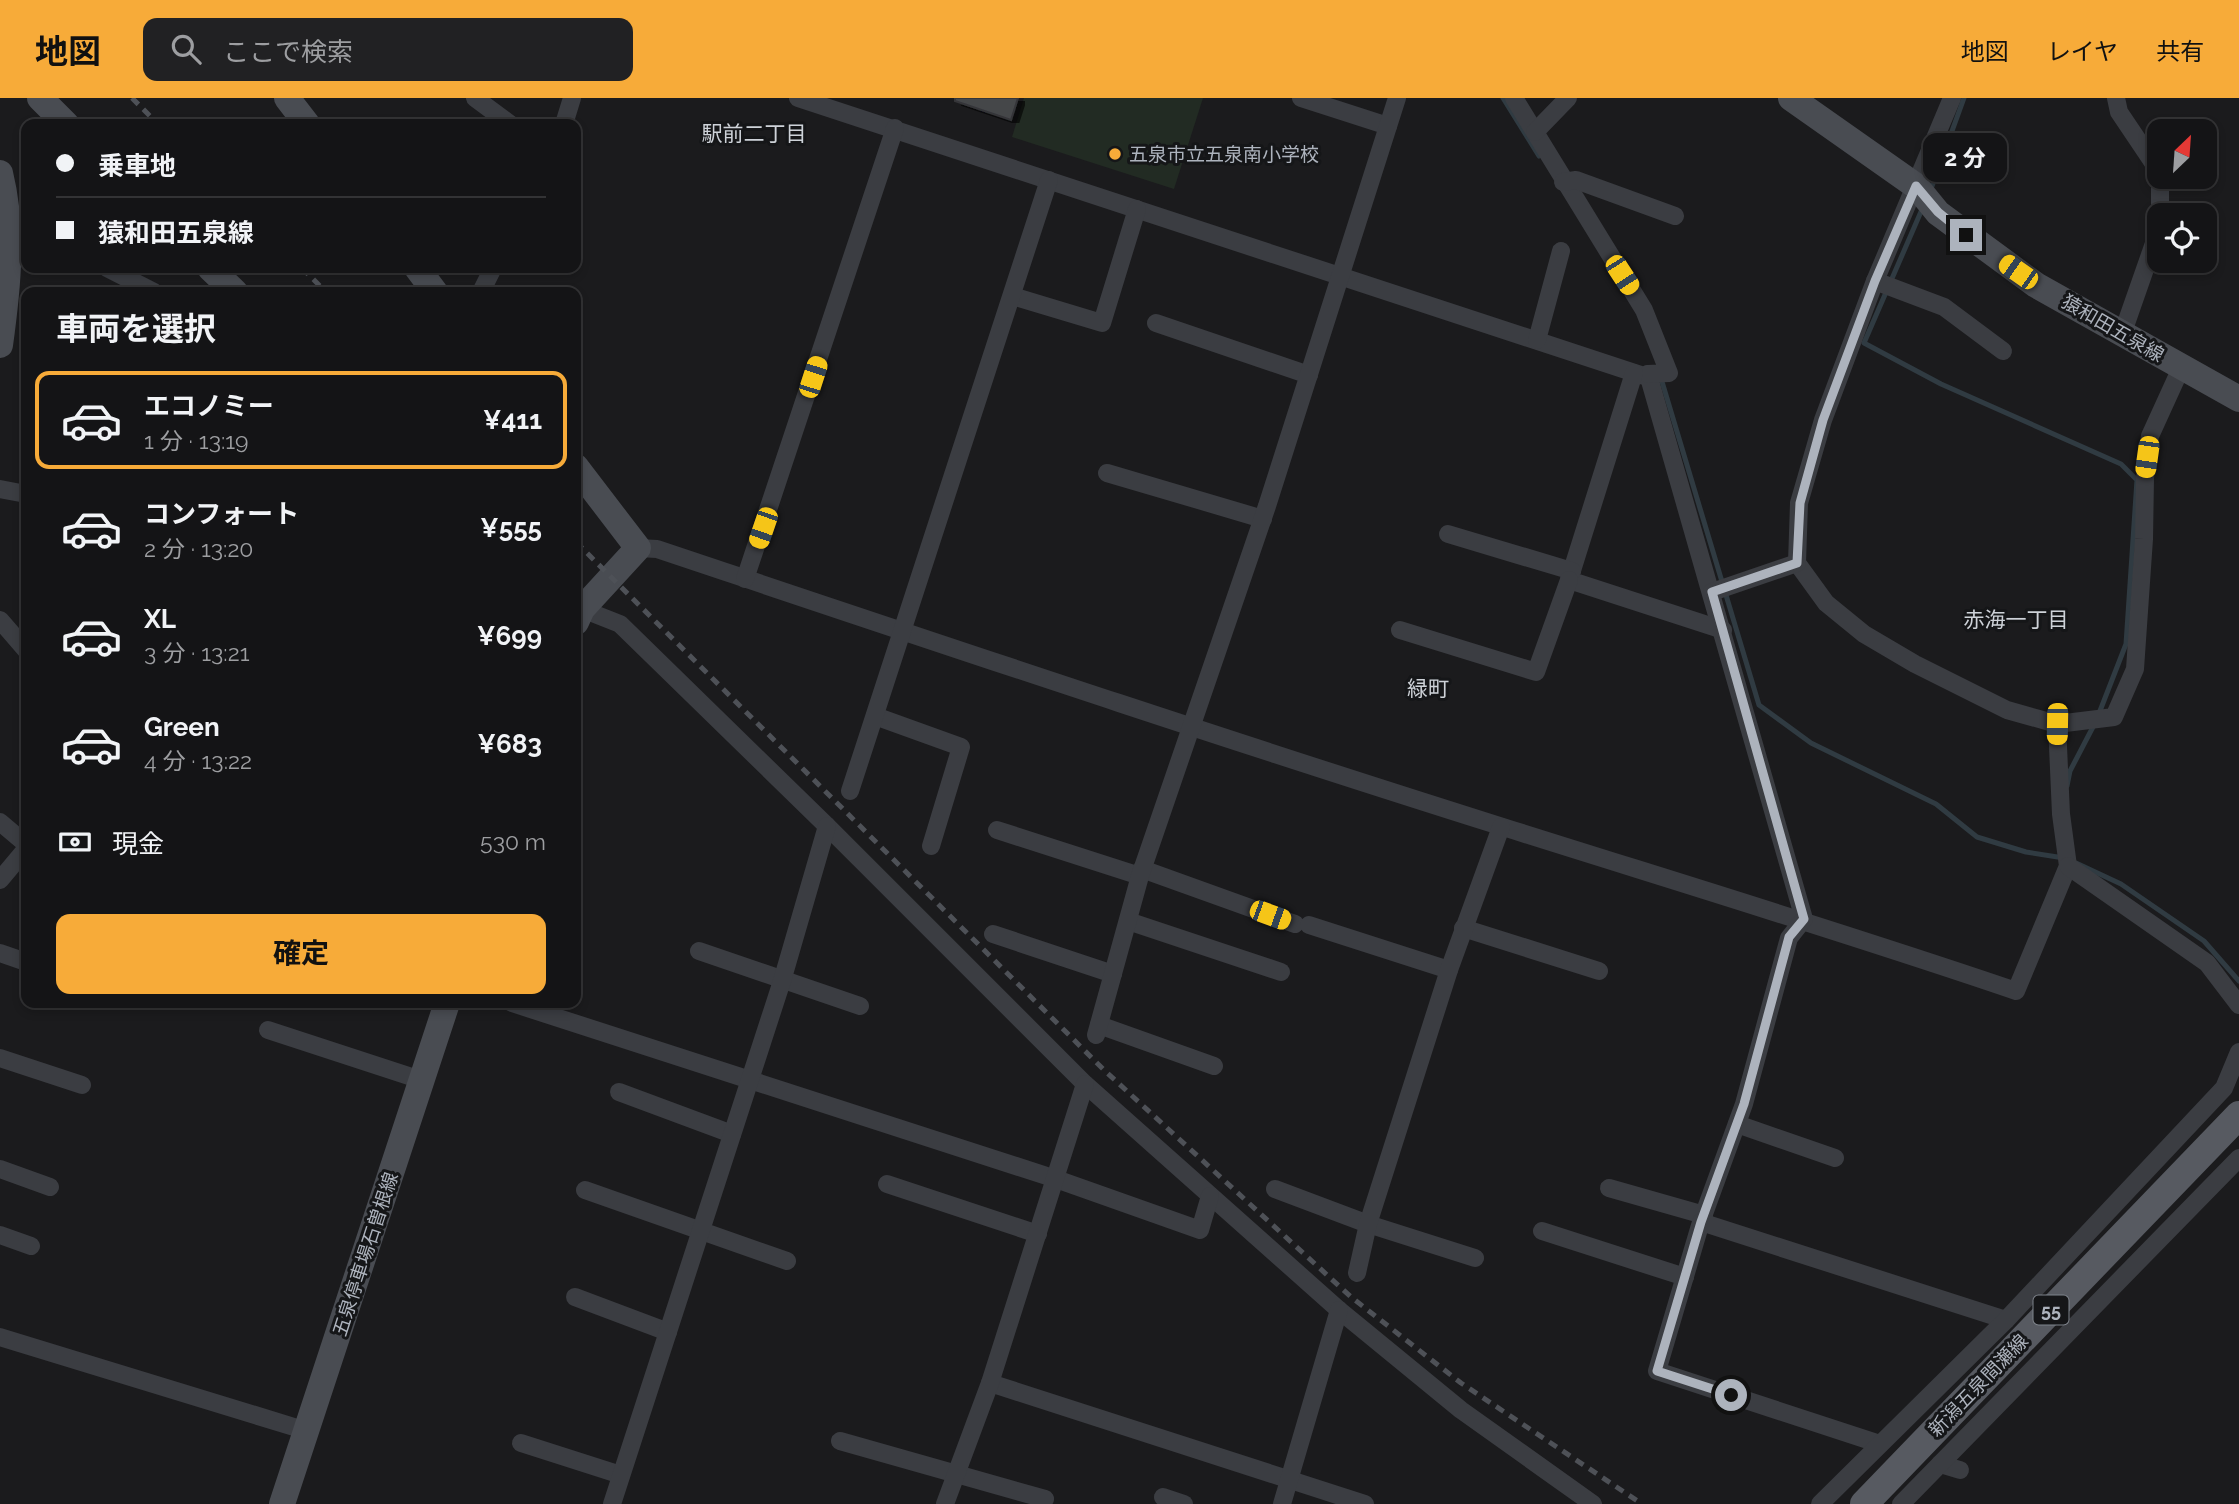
<!DOCTYPE html>
<html lang="ja">
<meta charset="utf-8">
<style>
body{margin:0;font-family:Raleway,"Noto Sans JP",sans-serif;background:#212123;color:#f1f3f6;height:100vh;display:flex;flex-direction:column;font-size:26px;white-space:nowrap}
*{box-sizing:border-box;margin:0}
p{font-size:23px;color:#9d9ea1}
.icon{flex:none;width:38px;height:38px;fill:none;stroke:currentColor;stroke-width:2;stroke-linecap:round;stroke-linejoin:round}
.map{position:relative;flex:1;overflow:hidden}
.side{position:absolute;left:21px;top:189px;width:560px;height:721px;display:flex;flex-direction:column;background:#141416;border-radius:14px;box-shadow:0 4px 10px #0003,0 0 0 2px #333335}
.side>*{flex:none}
.banner{position:absolute;left:21px;top:21px;width:560px;height:154px;border-radius:14px;box-shadow:0 4px 10px #0003,0 0 0 2px #333335;display:grid;align-content:center;height:154px;padding:0 35px;background:#141416}
.needle{width:46px;rotate:25deg}
.tools{position:absolute;left:2147px;top:21px;display:grid;gap:14px}
.tools a{display:grid;place-items:center;width:70px;height:70px;border-radius:14px;background:#141416;box-shadow:0 4px 10px #0003,0 0 0 2px #333335;font-size:35px}
.end{position:absolute;width:32px;height:32px;margin:-16px;border:9px solid #adb3bd;background:#111;box-shadow:0 0 0 4px #111}
.from{border-radius:50%}
.bubble{position:absolute;height:49px;border-radius:14px;background:#141416;box-shadow:0 4px 10px #0003,0 0 0 2px #333335;font-size:23px;font-weight:700;line-height:49px;text-align:center}
.car{position:absolute;width:21px;height:42px;margin:-21px -10px;border-radius:9px;box-shadow:0 0 5px 2px #0007;background:linear-gradient(#f5c518 24%,#345 0 40%,#f5c518 0 76%,#345 0 86%,#f5c518 0)}
.banner b{display:flex;align-items:center;gap:24px;height:66px;font-size:26px}
.banner b+b{border-top:2px solid #333335}
.banner i{width:18px;height:18px;background:#f1f3f6}
ul{padding:0;list-style:none}
li{display:flex;align-items:center;gap:21px;height:98px;margin:0 14px 10px;padding:0 21px;border:4px solid transparent;border-radius:14px}
li div{flex:1}
li b{display:block;font-size:26px}
li em{font-style:normal;font-weight:700}
li.active{border-color:#f7ab39}
li>.icon{width:63px;height:63px;stroke-width:1.5}
h2{padding:0 35px;font-size:32px;line-height:84px}
.pay{display:flex;align-items:center;gap:18px;height:77px;padding:0 35px;font-size:26px}
.pay p{margin-inline-start:auto}
.action{display:flex;gap:14px;margin-top:auto;padding:14px 35px}
.action a{flex:1;height:80px;border-radius:14px;background:#f7ab39;color:#111;font-size:28px;font-weight:700;line-height:80px;text-align:center}
header{display:flex;align-items:center;gap:42px;box-sizing:border-box;height:98px;padding:0 35px;background:#f7ab39;color:#111}
header strong{font-size:33px}
nav{display:flex;gap:38px;margin-inline-start:auto;font-size:24px}
.search{width:490px;height:63px;background:#212123;display:flex;align-items:center;gap:18px;box-sizing:border-box;padding:0 24px;border-radius:14px;color:#9d9ea1;font-size:26px}
.map>svg:first-child{display:block}
</style>
<header>
<strong>地図</strong>
<div class="search"><svg class="icon" aria-label="search" viewBox="0 0 24 24"><circle cx="10" cy="10" r="6"/><path d="M15 15l6 6"/></svg>ここで検索</div>
<nav><a>地図</a><a>レイヤ</a><a>共有</a></nav>
</header>
<div class="map">
<svg width="2239" height="1406" viewBox="0 0 2239 1406">
<defs>
<filter id="shadow"><feDropShadow dx="7" dy="4" stdDeviation="0" flood-color="#0009"/></filter>
</defs>
<rect width="100%" height="100%" fill="#1b1b1d"/>
<polygon fill="#222b23" points="1024,0 1203,0 1174,91 1012,39"/>
<g fill="none" stroke-linecap="round" stroke-linejoin="round">
<g stroke="#303b42" stroke-width="5">
<polyline points="1503,0 1539,58"/>
<polyline points="1931,91 1964,0"/>
<polyline points="1923,109 1864,245 1941,286 2121,366 2137,382 2126,546 2098,618"/>
<polyline points="1660,277 1759,607 1811,645 1936,706 1977,739 2026,754 2064,760"/>
<polyline points="2067,688 2070,673 2094,627"/>
<polyline points="2076,765 2121,786 2204,843 2239,883"/>
</g>
</g>
<polygon fill="#45464a" stroke="#343539" stroke-width="2" filter="url(#shadow)" points="955,0 1018,0 1011,22 955,3"/>
<g fill="none" stroke-linecap="round" stroke-linejoin="round">
<g stroke="#3b3d42" stroke-width="18">
<polyline points="475,0 510,26"/>
<polyline points="798,0 1644,278 1648,276 1804,821"/>
<polyline points="1301,0 1388,28"/>
<polyline points="1514,0 1644,212 1669,275 1648,276"/>
<polyline points="1952,0 1875,183 1823,322 1799,405 1797,465 1826,505 1864,536 1915,566 2007,612 2057,626 2114,619 2135,571 2144,441 2145,380 2150,338 2181,270"/>
<polyline points="2116,0 2119,14 2160,75"/>
<polyline points="564,26 572,0"/>
<polyline points="1535,34 1568,0"/>
<polyline points="1563,84 1576,82 1675,118"/>
<polyline points="2160,117 2160,79"/>
<polyline points="107,170 154,194"/>
<polyline points="1875,183 1944,209 2003,253"/>
<polyline points="481,194 493,170"/>
<polyline points="1012,198 1102,225 1137,111"/>
<polyline points="1156,225 1309,277"/>
<polyline points="2123,234 2159,131 2160,120"/>
<polyline points="1537,242 1561,153"/>
<polyline points="1634,275 1569,482 1723,532"/>
<polyline points="1107,375 1263,421"/>
<polyline points="0,391 26,396"/>
<polyline points="1448,436 1572,473"/>
<path d="M638,450L657,451C938,545 1220,640 1503,729C1674,783 1846,835 2016,893L2068,768L2061,716L2057,626"/>
<polyline points="745,481 895,30"/>
<polyline points="1712,494 1797,465"/>
<polyline points="582,511 620,526 827,728 1085,986 1339,1212 1461,1312 1593,1406"/>
<polyline points="0,522 26,552"/>
<polyline points="1400,532 1536,574 1569,482"/>
<polyline points="875,618 961,649 931,748"/>
<polyline points="850,693 1049,82"/>
<polyline points="0,724 26,746"/>
<polyline points="997,732 1140,778"/>
<polyline points="2068,768 2207,865 2239,907"/>
<polyline points="1142,771 1295,826"/>
<polyline points="0,782 26,751"/>
<polyline points="1804,821 1789,840 1744,1006 1701,1124 1657,1273 1880,1346"/>
<polyline points="1128,823 1281,874"/>
<polyline points="1309,827 1449,872"/>
<polyline points="1463,830 1599,873"/>
<polyline points="993,836 1113,876"/>
<polyline points="699,853 860,908"/>
<polyline points="0,855 26,864"/>
<polyline points="512,905 1056,1081 1200,1132 1210,1098"/>
<polyline points="1099,927 1214,968"/>
<polyline points="268,932 421,982"/>
<polyline points="1096,937 1140,778 1267,408 1397,0"/>
<polyline points="0,960 82,987"/>
<polyline points="619,994 732,1036"/>
<polyline points="1737,1026 1835,1060"/>
<polyline points="0,1071 50,1089"/>
<polyline points="887,1086 1038,1136"/>
<polyline points="1609,1090 1704,1117"/>
<polyline points="1275,1091 1368,1126 1475,1160"/>
<polyline points="585,1092 787,1163"/>
<polyline points="1701,1124 2006,1222"/>
<polyline points="1542,1133 1685,1179"/>
<polyline points="0,1137 31,1148"/>
<polyline points="1357,1175 1368,1126 1449,872 1501,729"/>
<polyline points="575,1199 668,1234"/>
<polyline points="0,1239 307,1333"/>
<polyline points="990,1285 1365,1406"/>
<polyline points="840,1343 1045,1401"/>
<polyline points="521,1345 621,1377"/>
<polyline points="1940,1366 1960,1372"/>
<polyline points="1163,1399 1184,1406"/>
<polyline points="612,1406 782,883 827,728"/>
<polyline points="945,1406 990,1285 1085,986"/>
<polyline points="1282,1406 1339,1212"/>
<polyline points="1820,1406 2006,1222 2224,990 2239,954"/>
<polyline points="1901,1406 2239,1060"/>
</g>
<g stroke="#494c52" stroke-width="26">
<polyline points="40,0 66,26"/>
<polyline points="287,0 307,26"/>
<polyline points="1791,0 1916,88 1938,115 2036,187 2239,301"/>
<path d="M0,75C14,132 8,189 0,247"/>
<polyline points="210,170 235,194"/>
<polyline points="417,170 435,194"/>
<polyline points="576,369 638,450 582,511 576,524"/>
<polyline points="282,1406 447,905"/>
</g>
<polyline stroke="#575a61" stroke-width="28" points="1864,1406 2239,1017"/>
<g stroke="#4e5157" stroke-width="5" stroke-dasharray="9 7" stroke-linecap="butt">
<polyline points="132,0 158,26"/>
<polyline points="302,170 326,194"/>
<polyline points="576,444 1104,972 1351,1199 1461,1285 1642,1406"/>
</g>
</g>
<g fill="none" stroke-linecap="round" stroke-linejoin="round">
<polyline stroke="#adb3bd" stroke-width="9" points="1731,1297 1657,1273 1701,1124 1744,1006 1789,839 1804,821 1712,494 1797,465 1800,405 1823,322 1875,183 1916,88 1938,114 1966,137"/>
</g>
<circle fill="#f7ab39" stroke="#151618" stroke-width="2.5" cx="1115" cy="56" r="7"/>
<g text-anchor="middle" dominant-baseline="central" stroke-width="6" stroke-linejoin="round" paint-order="stroke">
<rect fill="#151618" stroke="#7f848c" stroke-width="2" x="2033.5" y="1197.5" width="35" height="29" rx="5"/>
<g font-size="18" font-weight="bold" fill="#adb3bd">
<text x="2051" y="1212">55</text>
</g>
<g font-size="19" fill="#adb3bd" stroke="#151618" text-anchor="start">
<text x="1129" y="56">五泉市立五泉南小学校</text>
</g>
<g font-size="19" fill="#adb3bd" stroke="#151618">
<text transform="translate(2113 230) rotate(30)">猿和田五泉線</text>
<text transform="translate(365 1156) rotate(-72)">五泉停車場石曽根線</text>
<text transform="translate(1978 1287) rotate(-46)">新潟五泉間瀬線</text>
</g>
<g font-size="21" fill="#ced2d8" stroke="#151618">
<text x="754" y="35">駅前二丁目</text>
<text x="2016" y="521">赤海一丁目</text>
<text x="1428" y="590">緑町</text>
</g>
</g>
</svg>
<div class="tools">
<a><svg class="needle" viewBox="-14 -14 28 28"><path d="M0-13l5 13h-10z" fill="#e53935"/><path d="M0 13l5-13h-10z" fill="#9d9ea1"/></svg></a>
<a><svg class="icon" aria-label="locate" viewBox="0 0 24 24"><circle cx="12" cy="12" r="6"/><path d="M12 2v4M12 18v4M2 12h4M18 12h4"/></svg></a>
</div>
<i class="end from" style="left:1731px;top:1297px"></i>
<i class="end" style="left:1966px;top:137px"></i>
<div class="bubble" style="left:1923px;top:35px;width:84px">2 分</div>
<i class="car" style="left:2018px;top:174px;rotate:305deg"></i>
<i class="car" style="left:1622px;top:177px;rotate:147deg"></i>
<i class="car" style="left:813px;top:279px;rotate:18deg"></i>
<i class="car" style="left:2147px;top:359px;rotate:188deg"></i>
<i class="car" style="left:763px;top:430px;rotate:199deg"></i>
<i class="car" style="left:2057px;top:626px;rotate:181deg"></i>
<i class="car" style="left:1270px;top:817px;rotate:110deg"></i>
<div class="banner">
<b><i class="from"></i>乗車地</b>
<b><i></i>猿和田五泉線</b>
</div>
<section class="side">
<h2>車両を選択</h2>
<ul>
<li class="active"><svg class="icon" aria-label="car" viewBox="0 0 24 24"><path d="M5 17H2v-5l4-1 3-4h7l3 4 3 1v5h-3M9 17h6M6 11h13"/><circle cx="7" cy="17" r="2"/><circle cx="17" cy="17" r="2"/></svg><div><b>エコノミー</b><p>1 分 · 13:19</p></div><em>¥411</em></li>
<li><svg class="icon" aria-label="car" viewBox="0 0 24 24"><path d="M5 17H2v-5l4-1 3-4h7l3 4 3 1v5h-3M9 17h6M6 11h13"/><circle cx="7" cy="17" r="2"/><circle cx="17" cy="17" r="2"/></svg><div><b>コンフォート</b><p>2 分 · 13:20</p></div><em>¥555</em></li>
<li><svg class="icon" aria-label="car" viewBox="0 0 24 24"><path d="M5 17H2v-5l4-1 3-4h7l3 4 3 1v5h-3M9 17h6M6 11h13"/><circle cx="7" cy="17" r="2"/><circle cx="17" cy="17" r="2"/></svg><div><b>XL</b><p>3 分 · 13:21</p></div><em>¥699</em></li>
<li><svg class="icon" aria-label="car" viewBox="0 0 24 24"><path d="M5 17H2v-5l4-1 3-4h7l3 4 3 1v5h-3M9 17h6M6 11h13"/><circle cx="7" cy="17" r="2"/><circle cx="17" cy="17" r="2"/></svg><div><b>Green</b><p>4 分 · 13:22</p></div><em>¥683</em></li>
</ul>
<div class="pay"><svg class="icon" aria-label="cash" viewBox="0 0 24 24"><path d="M3 7h18v10H3z"/><circle cx="12" cy="12" r="2"/></svg>現金<p>530 m</p></div>
<div class="action"><a>確定</a></div>
</section>
</div>
